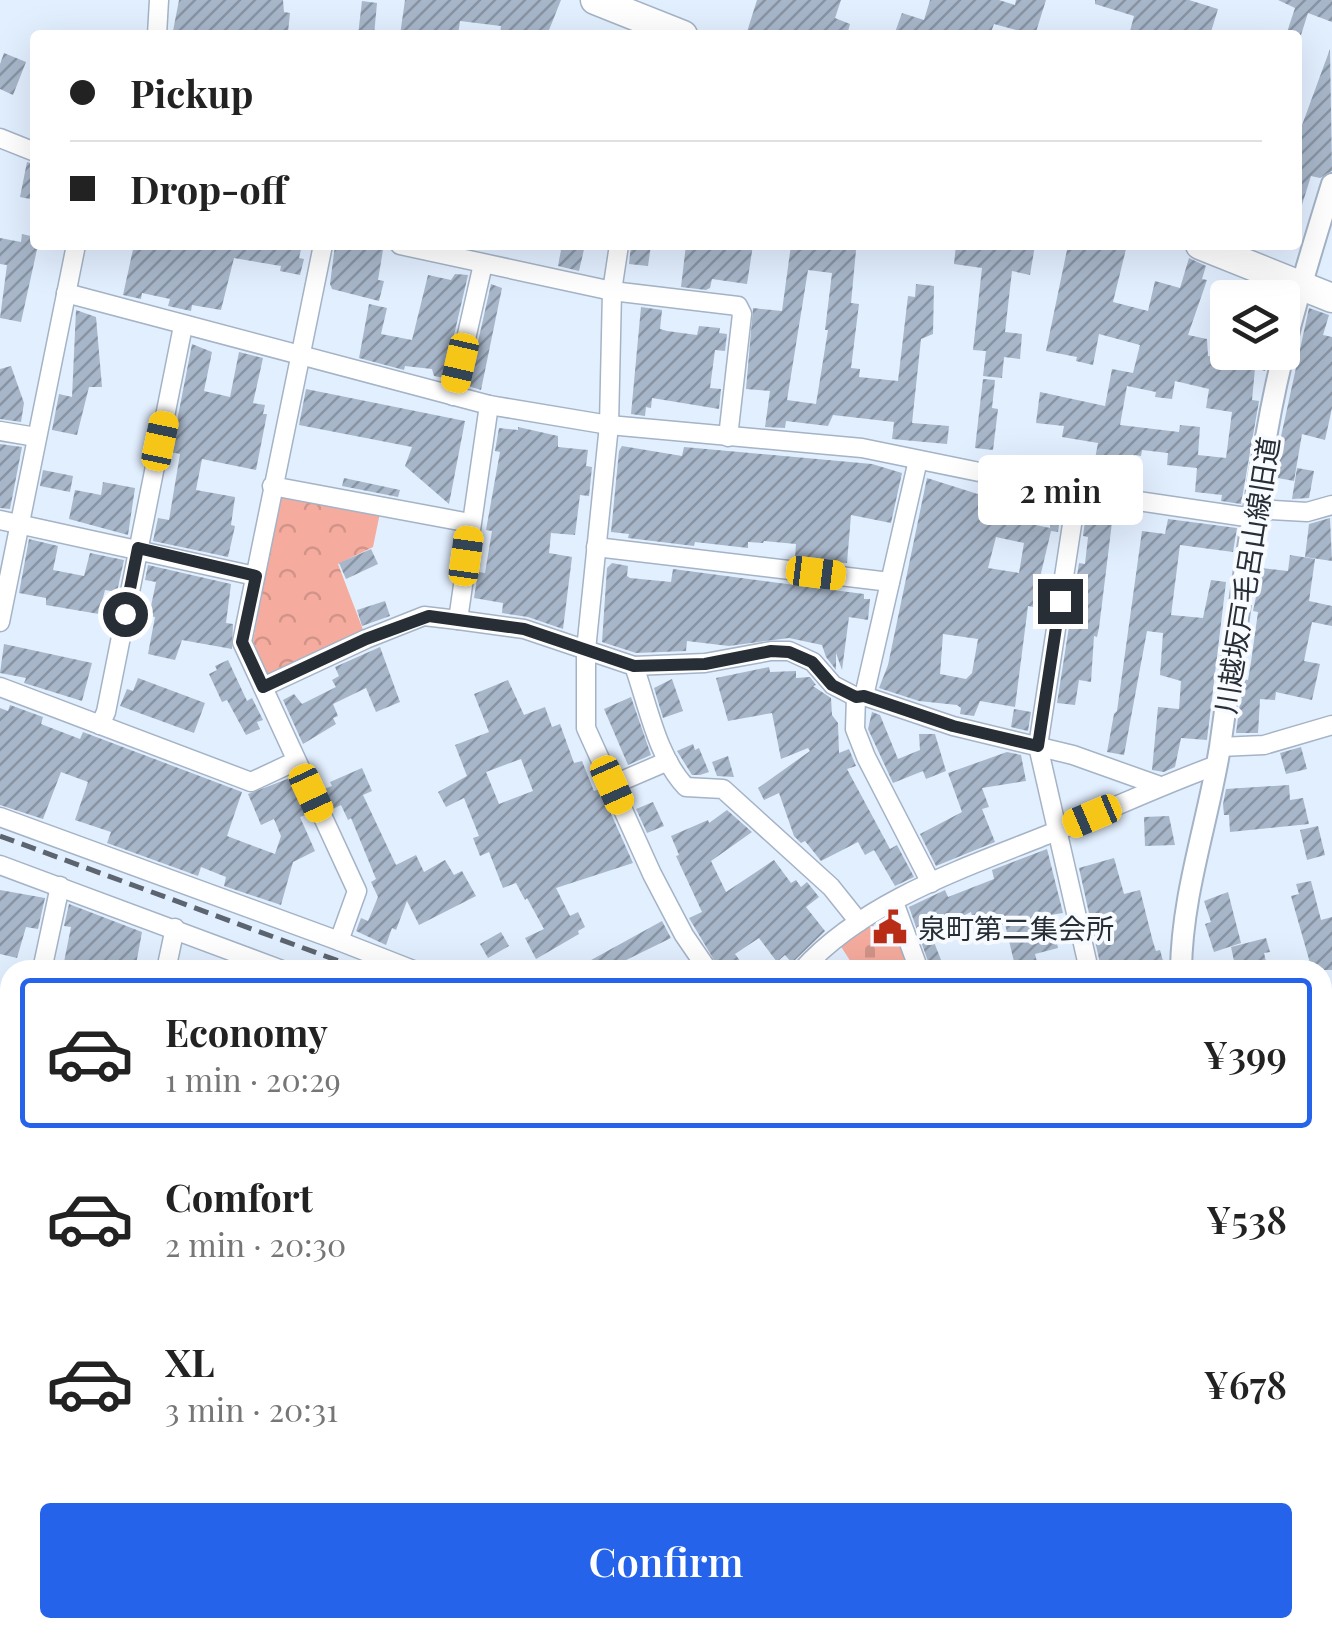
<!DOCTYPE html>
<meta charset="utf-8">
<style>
body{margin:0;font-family:"Playfair Display","Noto Sans JP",serif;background:#f6f6f6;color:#222;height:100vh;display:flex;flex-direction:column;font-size:38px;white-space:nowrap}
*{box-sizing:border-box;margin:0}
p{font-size:32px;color:#767676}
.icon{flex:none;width:55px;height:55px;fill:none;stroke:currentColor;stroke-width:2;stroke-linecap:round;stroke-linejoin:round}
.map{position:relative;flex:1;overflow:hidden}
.side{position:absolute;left:0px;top:960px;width:1332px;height:678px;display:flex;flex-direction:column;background:#fff;border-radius:30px 30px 0 0;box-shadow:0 10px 40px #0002}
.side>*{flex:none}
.top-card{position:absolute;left:30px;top:30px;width:1272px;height:220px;border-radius:10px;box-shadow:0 10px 40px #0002;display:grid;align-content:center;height:220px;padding:0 40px;background:#fff}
.fabs{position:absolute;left:1210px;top:280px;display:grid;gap:20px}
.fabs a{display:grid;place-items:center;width:90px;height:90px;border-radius:10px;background:#fff;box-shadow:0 10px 40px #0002;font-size:50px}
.end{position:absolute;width:45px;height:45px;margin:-22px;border:12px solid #282e36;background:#fff;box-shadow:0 0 0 5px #fff}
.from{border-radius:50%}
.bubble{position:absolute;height:70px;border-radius:10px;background:#fff;box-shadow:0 10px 40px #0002;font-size:32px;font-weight:600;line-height:70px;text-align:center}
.car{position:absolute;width:30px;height:60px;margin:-30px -15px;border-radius:12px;box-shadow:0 0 8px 2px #0007;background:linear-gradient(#f5c518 24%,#345 0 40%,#f5c518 0 76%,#345 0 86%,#f5c518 0)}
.top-card b{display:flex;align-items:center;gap:35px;height:95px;font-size:38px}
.top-card b+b{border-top:2px solid #e0e0e0}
.top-card i{width:25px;height:25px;background:#222}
ul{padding:18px 0 0;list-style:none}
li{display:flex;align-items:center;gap:30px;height:150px;margin:0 20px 15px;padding:0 20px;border:5px solid transparent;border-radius:10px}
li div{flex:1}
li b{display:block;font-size:38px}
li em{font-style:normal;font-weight:600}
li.selected{border-color:#2563eb}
li>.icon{width:90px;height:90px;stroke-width:1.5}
.action{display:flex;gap:20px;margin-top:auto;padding:20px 40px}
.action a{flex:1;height:115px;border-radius:10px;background:#2563eb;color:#fff;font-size:40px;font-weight:600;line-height:115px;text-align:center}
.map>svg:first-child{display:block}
</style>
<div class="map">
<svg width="1332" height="1637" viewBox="0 0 1332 1637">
<defs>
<pattern id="cemetery-stones" width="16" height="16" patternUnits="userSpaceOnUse" patternTransform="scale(2.5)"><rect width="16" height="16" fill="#f5ac9e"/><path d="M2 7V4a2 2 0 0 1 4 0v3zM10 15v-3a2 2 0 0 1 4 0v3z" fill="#d29489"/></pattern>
<pattern id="park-crowns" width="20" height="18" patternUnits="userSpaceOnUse" patternTransform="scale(2.5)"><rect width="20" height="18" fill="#f5ac9e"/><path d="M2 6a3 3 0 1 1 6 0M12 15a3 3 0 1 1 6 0" fill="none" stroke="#d29489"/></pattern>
<pattern id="building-hatch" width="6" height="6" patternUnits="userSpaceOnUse" patternTransform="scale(2.5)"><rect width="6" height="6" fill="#a7b6c9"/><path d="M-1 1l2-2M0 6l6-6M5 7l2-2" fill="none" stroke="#8894a4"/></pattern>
</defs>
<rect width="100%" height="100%" fill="#e2efff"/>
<polygon fill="url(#cemetery-stones)" points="872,922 879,937 887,933 891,940 902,934 911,969 856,970 840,945"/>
<polygon fill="url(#park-crowns)" points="281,495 380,513 373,547 338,564 365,635 271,677 267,675 253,641"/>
<g fill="url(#building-hatch)" fill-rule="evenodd">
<polygon points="179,0 283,0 284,12 290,13 288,32 259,30 258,35 178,35 178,32 173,31"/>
<polygon points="405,0 561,0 547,35 500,35 501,26 460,21 458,35 400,35"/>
<polygon points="757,0 841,0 835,18 850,24 847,35 746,35"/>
<polygon points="930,0 999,0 1015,5 1016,0 1046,0 1035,35 994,24 990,35 894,35 902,13 924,20"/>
<polygon points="1095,0 1189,0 1218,9 1210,35 1129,35 1134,16 1095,4"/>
<polygon points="1278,0 1332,0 1332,22 1308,13 1301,35 1286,35 1295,8"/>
<polygon points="362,1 377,3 374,35 358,35"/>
<polygon points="1330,49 1332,171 1320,178 1311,176 1301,208 1298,208 1298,136"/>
<polygon points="4,53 26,62 13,95 0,89 0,64"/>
<polygon points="27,162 35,164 35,200 20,197"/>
<polygon points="22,234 35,237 35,245 38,245 21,322 0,318 7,265 0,264 0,238 21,242"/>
<polygon points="134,245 302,245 299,258 304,259 300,275 280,271 281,266 234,258 221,310 192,305 191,311 168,306 170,299 142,293 141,299 123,295"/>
<polygon points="335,245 383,250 378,280 384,281 379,301 332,289 330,284"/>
<polygon points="562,245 585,245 579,271 558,266"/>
<polygon points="631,245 651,245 648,266 629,264"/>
<polygon points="686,245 753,245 747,284 712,279 710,288 706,290 681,287"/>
<path d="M791,245L856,250L851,303L859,304L851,368L860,369L859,377L898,381L908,296L915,297L916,284L934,286L933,334L921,339L912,423L949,426L947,444L892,439L894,422L833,415L828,426L786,421L785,428L765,427L770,391L746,389L753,308L782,311ZM808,270L832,273L825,330H828L816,404L787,400Z"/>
<polygon points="956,245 1035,245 1030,275 1012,271 1005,332 1022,334 1020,359 1004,357 1002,378 983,376 986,351 973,350 982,268 954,264"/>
<path d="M1068,245H1127L1113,302L1148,311L1155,281L1180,288L1189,258L1206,266L1202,279L1207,280L1188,335L1207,339L1208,356L1230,359L1217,356L1218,352H1270L1265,371L1255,368L1252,400L1259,401L1241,504L1221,501L1222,495L1195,492L1197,468L1167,465L1168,453L1142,450L1141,456L1135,455L1132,471L1094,464L1098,443L1062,437L1064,426L1036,423L1040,392L1105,406L1112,369L1133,373L1140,345L1099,334L1093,365L1076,361L1077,357L1046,351ZM1175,381L1209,389L1206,408L1232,412L1226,458L1198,455L1200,427L1180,425L1179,432L1120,425L1127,386L1156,392L1155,397L1172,399Z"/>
<polygon points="455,274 468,275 444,378 434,376 432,369 405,366 404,370 359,358 369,304 387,308 381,334 412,340 428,275 451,280"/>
<polygon points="491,284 502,288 481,390 468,386"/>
<polygon points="641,307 662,310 660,329 667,331 697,335 699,326 720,328 719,333 727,334 725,351 715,350 710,388 721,389 719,409 652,398 651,408 646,407 645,416 631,414"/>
<polygon points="1309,308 1329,315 1323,335 1332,337 1332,408 1325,440 1302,434 1294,481 1278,478 1280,464 1275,464"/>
<polygon points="76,310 96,317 102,387 89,387 77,435 52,430 59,394 72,397"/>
<polygon points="192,344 212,352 204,391 230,397 239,352 263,358 253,403 265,405 263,414 267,414 256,470 202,459 196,490 235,497 231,525 235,526 228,557 153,541 158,518 169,520 180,454 171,452"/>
<polygon points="11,366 24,403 21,422 0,419 0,369"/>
<polygon points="983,379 995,380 992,408 998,409 993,450 975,448"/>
<polygon points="306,389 465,421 449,504 405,466 412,447 299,425"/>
<polygon points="518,427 558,436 558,447 588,450 586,466 592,467 589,496 580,495 575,535 551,533 549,553 572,557 563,629 528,617 502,613 503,603 474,598 478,572 485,573 492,531 486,530 500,452 495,451 499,428 518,430"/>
<polygon points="0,444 22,447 10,509 0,508"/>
<polygon points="622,446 682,456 684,447 828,460 872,464 902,473 891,523 851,515 847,563 819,561 795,558 796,544 764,541 763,543 748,542 748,548 695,542 694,546 628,538 629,534 611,532 619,451"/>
<polygon points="1297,468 1314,471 1309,498 1292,499"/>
<polygon points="43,470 73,476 70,492 40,486"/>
<polygon points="344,478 400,490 398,497 342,486"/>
<path d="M927,478L984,496L985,490L1000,494L998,500L1002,501L998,517L1050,528L1052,511L1061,512L1058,532L1051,531L1033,607L1028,606L1015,707L980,701L974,716L960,714L961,708L957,705L919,701L879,688L888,665ZM996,537L1024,543L1019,573L988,568ZM943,634L978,639L972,673L966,679L940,674Z"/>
<polygon points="103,482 135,488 128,535 69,519 75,490 101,495"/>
<polygon points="1087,506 1093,507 1093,511 1113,514 1099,628 1097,637 1094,636 1091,682 1079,680 1075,705 1057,703 1079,563 1085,564 1088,537 1083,536"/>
<polygon points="1330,518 1332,561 1305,557 1309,524"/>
<polygon points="1168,519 1237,528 1233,552 1180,545 1171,615 1203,618 1211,580 1226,582 1207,740 1181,738 1175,767 1164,772 1152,770 1158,707 1179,709 1181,681 1160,675 1163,633 1147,631 1124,755 1107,752 1114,714 1117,711 1142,531 1165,534"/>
<polygon points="29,539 58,546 53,570 84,576 90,553 124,560 117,592 105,590 99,614 46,605 46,598 19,593"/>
<polygon points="371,549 378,564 346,579 339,563"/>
<polygon points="1290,555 1315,559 1309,601 1332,606 1332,626 1312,622 1304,661 1320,664 1312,700 1276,692 1275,700 1260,699 1258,733 1236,733 1243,679 1248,680 1251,662 1258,612 1253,611 1262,568 1288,571"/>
<polygon points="612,563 628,566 627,576 630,578 671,582 673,569 864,594 864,599 870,599 868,620 849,617 842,670 836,653 836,670 826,657 822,645 789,638 729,646 687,641 686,651 636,653 602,642 607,568"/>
<polygon points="148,565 231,584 226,623 233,624 232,649 182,640 175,660 148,654 155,617 149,616 156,582 145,580"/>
<polygon points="385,601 390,616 362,626 357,610"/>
<polygon points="4,644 92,663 82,701 24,683 26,678 0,673"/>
<polygon points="380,647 400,702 376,712 366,688 333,704 338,716 333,718 336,724 303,744 283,700 294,694 302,704 336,687 332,680 339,676 335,667"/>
<polygon points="228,660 247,701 252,698 263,720 257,722 260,729 246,735 227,700 222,702 209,674 217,670 215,666"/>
<polygon points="769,667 770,672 796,671 796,678 810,677 816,685 813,686 831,698 832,715 838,723 839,753 849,749 856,766 847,769 890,849 897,845 914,877 895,886 874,850 865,855 858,842 821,861 805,841 801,843 794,836 779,793 764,800 758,788 810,751 808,748 781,759 772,713 728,721 716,678"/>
<polygon points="138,678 205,703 194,733 120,706 127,689 133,691"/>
<polygon points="672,679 683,711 663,718 654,688"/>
<path d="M508,680L524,715L545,707L552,727L560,724L574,763L582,761L594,791L600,789L633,863L556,888L570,916L578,912L585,927L578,931L579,934L536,959L525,938L544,929L527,898L525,900L516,883L503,888L489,852L480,856L473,838L479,836L464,798L446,807L438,792L467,776L455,745L489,732L474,694ZM521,759L533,791L499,804L486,772Z"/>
<polygon points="631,697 651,755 628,765 604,709"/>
<polygon points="10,705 43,717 41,724 80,739 83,732 242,792 227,836 275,854 281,836 274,819 261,825 248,794 290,778 308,814 300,817 315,851 293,862 281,905 224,886 226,877 201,867 198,876 107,843 111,832 75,820 88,782 61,772 43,819 0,805 0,708 8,711"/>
<polygon points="1014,709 1031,712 1028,731 1011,727"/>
<polygon points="872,712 880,715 898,759 920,750 919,734 935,734 946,771 926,779 923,771 893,783 868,729"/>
<polygon points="693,744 695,750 699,748 709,772 700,775 692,775 677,751"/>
<polygon points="1301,747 1307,769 1286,774 1280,753"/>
<polygon points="1007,752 1021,755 1026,781 982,788 989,807 982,809 995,842 936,866 920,834 962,812 948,773"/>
<polygon points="728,756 734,777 717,776 712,762"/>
<polygon points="362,768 372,791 363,795 396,865 416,855 424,872 445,860 454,875 462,871 476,896 419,925 407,901 396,930 392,928 386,945 356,931 361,918 368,921 378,897 371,882 376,879 351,818 348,820 341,805 333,809 324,789 332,786 330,782"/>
<polygon points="1289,785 1290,800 1303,798 1309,824 1230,832 1229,815 1224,815 1223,804 1226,789"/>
<polygon points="653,802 664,826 647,833 636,809"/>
<polygon points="727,810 752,832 711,861 726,892 774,860 791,883 796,880 801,887 807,882 819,897 806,907 825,931 792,963 785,955 777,962 759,938 735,954 747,970 720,970 689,918 702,912 676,856 679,855 671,836 708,820 709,823"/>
<polygon points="1169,816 1175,845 1145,846 1144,817"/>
<polygon points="1318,826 1325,855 1307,860 1300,830"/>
<polygon points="1047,849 1063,913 1050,915 1058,948 1035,954 1039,970 1016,970 1005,924 981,932 975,915 972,916 971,912 930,932 945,970 931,970 909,907 945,890 948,897 994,879 992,870"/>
<polygon points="1114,858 1124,894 1140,890 1153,942 1156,951 1160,950 1165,968 1138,970 1136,961 1101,968 1079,868"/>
<polygon points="1311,881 1321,920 1332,917 1332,970 1312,970 1291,896 1299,894 1296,884"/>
<polygon points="0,890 45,898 38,929 26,927 17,958 0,954"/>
<polygon points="1228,892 1241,943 1214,952 1205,924 1211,922 1204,901"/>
<polygon points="69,904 142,932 135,970 63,967 71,927 64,926"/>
<polygon points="662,921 671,938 618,964 621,970 573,970"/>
<polygon points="501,932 509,946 488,958 480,944"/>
<polygon points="1266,938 1270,952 1264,953 1268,970 1236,970 1231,947"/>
</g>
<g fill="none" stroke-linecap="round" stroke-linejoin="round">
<g stroke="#a4b3c6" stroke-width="21">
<g id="minor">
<polyline points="157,35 159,0"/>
<polyline points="0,138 35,152"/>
<polyline points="400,245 612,291 738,306 742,314 728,437"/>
<polyline points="619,245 612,291 609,425 586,650 586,728 652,874 684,935 708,970"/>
<polyline points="66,293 489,405 609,425 862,448 1077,492 1253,518"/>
<polyline points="453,396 483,264"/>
<polyline points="489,405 458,620 524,629 634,666 705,663 771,651 789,651 813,662 833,685 856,697 864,696 953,726 1073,755 1160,786"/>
<polyline points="0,431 36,437"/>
<polyline points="272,486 470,523"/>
<polyline points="1077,492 1038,746 1089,970"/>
<polyline points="1255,509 1307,512 1332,505"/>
<polyline points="0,520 255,576"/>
<polyline points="596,547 890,582"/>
<polyline points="0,622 76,245"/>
<path d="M634,666C648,705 657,757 686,787L723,789L831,887L859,922"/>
<polyline points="0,687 251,782 296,761"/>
<polyline points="263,687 366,639 424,616 458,620"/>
<polyline points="864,696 918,460"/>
<polyline points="856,697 855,729 866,757 931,883"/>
<polyline points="100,725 106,712 183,326"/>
<polyline points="1220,747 1264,745 1332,725"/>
<polyline points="612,785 668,761"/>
<polyline points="0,817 339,941 357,891 242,642 323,245"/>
<polyline points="0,865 282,970"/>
<polyline points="894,902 919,970"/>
<polyline points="339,941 413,970"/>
<polyline points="42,970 60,886"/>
<polyline points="166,970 175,928"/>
<path d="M802,970C866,899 968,867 1054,832C1109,810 1161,785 1217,765"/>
<polyline points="0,1075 10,1076"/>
<polyline points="1322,1080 1332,1077"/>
<polyline points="1326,1224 1332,1222"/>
<polyline points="0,1473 10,1471"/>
<polyline points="0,1615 10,1614"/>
<polyline points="439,1628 440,1637"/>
<polyline points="565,1628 574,1637"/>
<polyline points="887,1628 889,1637"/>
<polyline points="1178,1628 1195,1637"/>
<polyline points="164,1637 165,1628"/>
<polyline points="1099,1637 1099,1628"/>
</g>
</g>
<g stroke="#a4b3c6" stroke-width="24">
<g id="tertiary">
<path d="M1181,970C1182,893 1208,822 1220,747C1236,634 1250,522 1271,410C1286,333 1309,258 1332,184"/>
<polyline points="0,1222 10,1223"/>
<polyline points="1322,1439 1332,1454"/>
<polyline points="1322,1493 1332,1494"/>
</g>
</g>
<g stroke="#a4b3c6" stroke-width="31">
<g id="primary">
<polyline points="595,0 683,35"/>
<polyline points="1200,245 1332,298"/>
</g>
</g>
<use href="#minor" stroke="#fff" stroke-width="18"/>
<use href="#tertiary" stroke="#fff" stroke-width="20"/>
<use href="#primary" stroke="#fff" stroke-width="28"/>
<g stroke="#5c646f" stroke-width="5" stroke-dasharray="15 8" stroke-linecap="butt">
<polyline points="0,836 363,970"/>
<polyline points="1322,1187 1332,1187"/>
</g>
</g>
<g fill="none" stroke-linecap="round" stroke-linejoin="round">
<polyline stroke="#282e36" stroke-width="12" points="125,614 138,548 256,576 242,642 263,687 366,639 429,616 524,629 634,666 705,664 771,651 789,652 812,662 832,685 856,697 864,696 953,726 1038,746 1060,601"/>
</g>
<defs>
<g id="civic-bare" transform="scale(2.7)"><path d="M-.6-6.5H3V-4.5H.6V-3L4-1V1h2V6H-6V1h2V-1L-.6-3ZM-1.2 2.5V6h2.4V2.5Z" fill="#b92d17" stroke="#f8fbff" stroke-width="2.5" paint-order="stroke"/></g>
</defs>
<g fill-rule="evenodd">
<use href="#civic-bare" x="890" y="927"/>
</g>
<g text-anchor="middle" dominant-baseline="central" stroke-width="8" stroke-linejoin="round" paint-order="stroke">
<g font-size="28" fill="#282e36" stroke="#f8fbff">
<text transform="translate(1246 575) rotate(-81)">川越坂戸毛呂山線旧道</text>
</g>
<g font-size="28" fill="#282e36" stroke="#f8fbff" text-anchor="start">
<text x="918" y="927">泉町第二集会所</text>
</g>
</g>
</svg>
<div class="fabs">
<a><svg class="icon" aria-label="layers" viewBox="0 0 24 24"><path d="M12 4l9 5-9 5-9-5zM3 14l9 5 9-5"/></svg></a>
</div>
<i class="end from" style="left:125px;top:614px"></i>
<i class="end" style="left:1060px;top:601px"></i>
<div class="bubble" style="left:978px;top:455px;width:165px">2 min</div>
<i class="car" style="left:460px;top:363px;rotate:193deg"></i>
<i class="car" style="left:160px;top:441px;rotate:12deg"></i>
<i class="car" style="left:466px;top:556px;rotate:8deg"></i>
<i class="car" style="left:816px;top:573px;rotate:97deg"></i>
<i class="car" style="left:612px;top:785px;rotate:156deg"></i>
<i class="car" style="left:311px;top:793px;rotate:155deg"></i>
<i class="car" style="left:1092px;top:816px;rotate:247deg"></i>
<div class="top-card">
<b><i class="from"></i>Pickup</b>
<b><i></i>Drop-off</b>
</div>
<section class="side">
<ul>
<li class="selected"><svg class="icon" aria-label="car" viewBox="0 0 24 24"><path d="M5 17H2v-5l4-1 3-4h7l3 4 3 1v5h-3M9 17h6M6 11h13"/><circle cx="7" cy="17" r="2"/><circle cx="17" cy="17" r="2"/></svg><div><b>Economy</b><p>1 min · 20:29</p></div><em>¥399</em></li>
<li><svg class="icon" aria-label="car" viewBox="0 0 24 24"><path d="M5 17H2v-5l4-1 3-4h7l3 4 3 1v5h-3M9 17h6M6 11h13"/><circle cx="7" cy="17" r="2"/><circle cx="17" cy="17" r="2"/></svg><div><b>Comfort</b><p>2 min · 20:30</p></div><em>¥538</em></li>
<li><svg class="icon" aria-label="car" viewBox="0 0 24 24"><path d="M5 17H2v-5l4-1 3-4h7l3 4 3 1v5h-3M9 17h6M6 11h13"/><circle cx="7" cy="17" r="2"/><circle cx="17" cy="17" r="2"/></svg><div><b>XL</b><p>3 min · 20:31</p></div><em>¥678</em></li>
</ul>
<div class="action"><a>Confirm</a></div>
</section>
</div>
